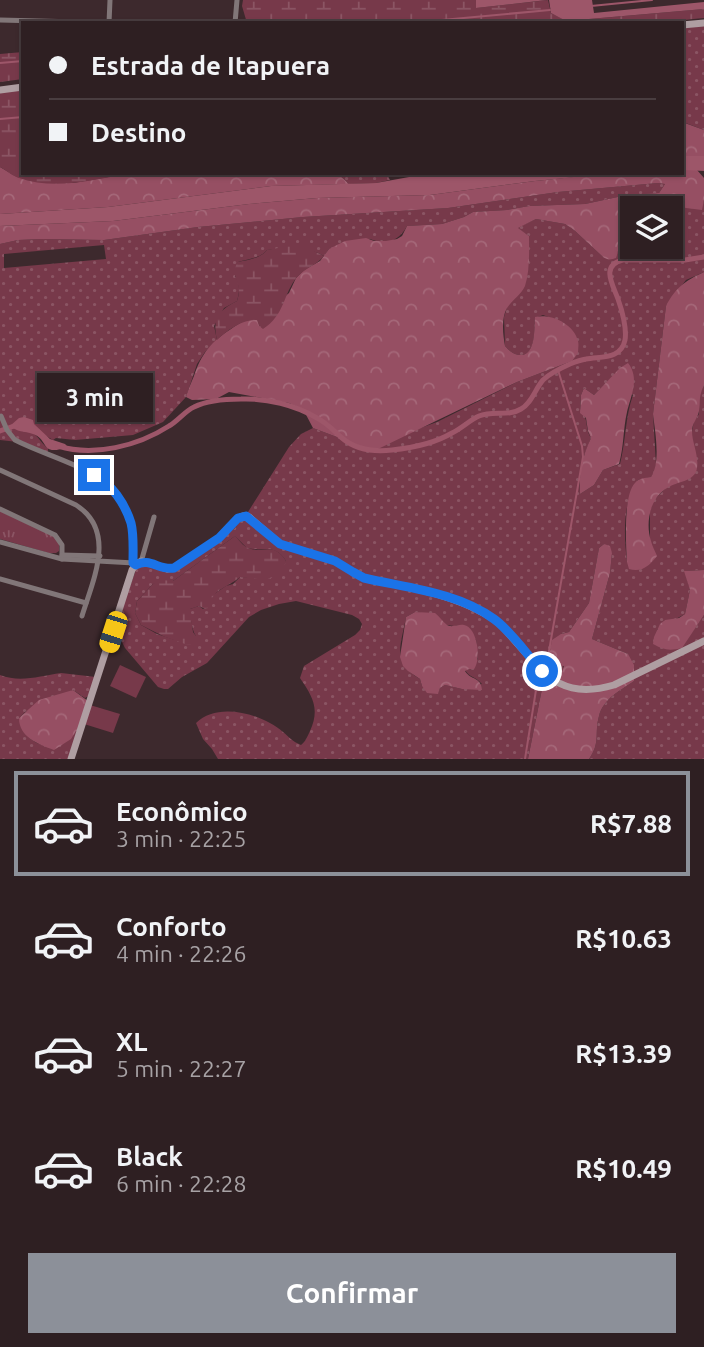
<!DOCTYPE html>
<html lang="pt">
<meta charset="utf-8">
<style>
body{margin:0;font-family:Ubuntu,sans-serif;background:#36272a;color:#f1f3f6;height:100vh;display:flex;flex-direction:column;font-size:26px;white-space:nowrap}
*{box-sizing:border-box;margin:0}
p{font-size:23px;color:#a7a2a5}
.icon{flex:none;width:38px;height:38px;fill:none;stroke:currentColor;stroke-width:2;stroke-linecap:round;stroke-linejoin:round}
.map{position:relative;height:759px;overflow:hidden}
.details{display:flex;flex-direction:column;background:#2e1f22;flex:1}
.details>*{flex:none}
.top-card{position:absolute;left:21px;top:21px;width:663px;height:154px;border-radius:0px;box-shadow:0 2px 5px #0004,0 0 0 2px #493d40;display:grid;align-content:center;height:154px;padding:0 28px;background:#2e1f22}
.tools{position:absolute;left:620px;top:196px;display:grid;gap:14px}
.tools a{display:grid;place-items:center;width:63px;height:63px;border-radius:0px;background:#2e1f22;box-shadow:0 2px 5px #0004,0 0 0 2px #493d40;font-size:35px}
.end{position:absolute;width:32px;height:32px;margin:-16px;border:9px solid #1a73e8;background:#fff;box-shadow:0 0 0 4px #fff}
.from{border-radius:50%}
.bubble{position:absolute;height:49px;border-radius:0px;background:#2e1f22;box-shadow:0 2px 5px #0004,0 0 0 2px #493d40;font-size:23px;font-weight:700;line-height:49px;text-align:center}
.car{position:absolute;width:21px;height:42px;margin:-21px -10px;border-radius:9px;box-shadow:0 0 5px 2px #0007;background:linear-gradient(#f5c518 24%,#345 0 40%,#f5c518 0 76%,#345 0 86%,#f5c518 0)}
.top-card b{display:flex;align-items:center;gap:24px;height:66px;font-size:26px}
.top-card b+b{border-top:2px solid #493d40}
.top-card i{width:18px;height:18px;background:#f1f3f6}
ul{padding:12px 0 0;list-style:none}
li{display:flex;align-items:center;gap:21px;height:105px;margin:0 14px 10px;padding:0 14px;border:4px solid transparent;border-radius:0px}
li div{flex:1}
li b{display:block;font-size:26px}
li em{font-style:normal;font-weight:700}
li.current{border-color:#8c9099}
li>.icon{width:63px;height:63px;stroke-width:1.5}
.button{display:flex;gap:14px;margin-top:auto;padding:14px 28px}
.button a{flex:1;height:80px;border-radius:0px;background:#8c9099;color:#fff;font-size:28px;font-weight:700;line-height:80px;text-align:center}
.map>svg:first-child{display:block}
</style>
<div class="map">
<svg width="704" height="759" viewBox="0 0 704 759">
<defs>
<pattern id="grass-dots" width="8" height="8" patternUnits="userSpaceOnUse" patternTransform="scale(1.75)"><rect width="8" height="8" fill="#77394a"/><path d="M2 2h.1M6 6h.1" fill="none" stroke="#8b5564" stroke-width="1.8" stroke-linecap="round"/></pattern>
<pattern id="forest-crowns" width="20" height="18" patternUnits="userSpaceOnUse" patternTransform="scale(1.75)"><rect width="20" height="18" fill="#964f63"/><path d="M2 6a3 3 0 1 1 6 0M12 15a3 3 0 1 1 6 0" fill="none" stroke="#a56879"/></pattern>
<pattern id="wetland-marsh" width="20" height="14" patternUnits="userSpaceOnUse" patternTransform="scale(1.75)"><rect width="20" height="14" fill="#77394a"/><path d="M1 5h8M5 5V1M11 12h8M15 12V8" fill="none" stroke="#8b5564"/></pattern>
<pattern id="park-tufts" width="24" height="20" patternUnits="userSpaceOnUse" patternTransform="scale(1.75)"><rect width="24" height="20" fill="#77394a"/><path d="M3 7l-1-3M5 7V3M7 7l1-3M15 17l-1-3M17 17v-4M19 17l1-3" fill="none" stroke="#8b5564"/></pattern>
</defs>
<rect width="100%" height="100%" fill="#3d292d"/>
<g fill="url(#grass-dots)" fill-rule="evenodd">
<polygon points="704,26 704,130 683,122 682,28"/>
<polygon points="337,173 386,173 390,180 376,183 349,184"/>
<path d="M658,183L665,184L659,193L627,195L585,204L529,206L507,210L473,212L464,217L442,224L407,226C399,241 386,246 370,239L329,249L324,256C311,247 283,248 267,250C261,258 248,259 238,262L235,276C240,284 240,291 237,301L224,308L214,326L217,340L205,352L197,364L186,397L163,422L133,435L75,440L56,438L53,440L43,434H34C40,438 42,445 48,448V456L18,442L0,440V244L18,240L42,239L104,240L198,227L303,217L448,208L558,192ZM104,245L106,259L4,268V254Z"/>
<path d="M704,200V272L686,280L666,306L653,414L656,464L655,471L651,477L638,480C622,502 624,536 627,562L650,539V512L653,501L666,488L692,431L694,421L699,414L698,397L704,385V570L685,571L690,590L685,614L674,620H665L657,630L690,635L704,615V759H589C601,742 594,734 599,716C603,699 621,690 634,681L628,654L592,639L610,573L612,553L604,544L599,548L589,603L569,632L561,634C563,650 567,666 559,680L544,679L528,759H218L212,749L203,739L196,723C218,701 262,714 283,732C290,738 292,741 301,745C306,741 307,737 310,731C320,709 313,697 300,678L304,666L355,635L360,630L362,624L359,619L352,615L296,601L279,604L261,610L249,617L207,663L182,677L168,689H164L158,687L125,648L115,628L137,567L143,563L166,570L234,529L248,512L289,447L301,434L313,428L366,448L437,422L517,382L572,361L564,323L543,315L535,318C534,330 536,357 519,355C513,354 509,351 505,346L504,317L507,307L528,270L529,236L517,228L536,219L565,224L574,230L603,257L618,252C619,232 617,222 630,205L655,204L701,209ZM632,208H670V247H632ZM613,376L633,395C625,418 626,440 620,464L603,470L594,485L580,494C578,472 583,457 591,438C584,426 590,422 580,409L581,395L584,388L594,395ZM235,536L247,548C263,552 275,543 286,561L262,578L240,577L233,584L226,586L210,597L207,608L203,609L199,606L190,609L189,611C191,618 192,631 196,636L175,640L157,634L141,625L135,613L137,601L153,584L173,581ZM415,612C425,613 440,616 446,625L454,626L462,625L476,640L478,659L465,670C469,677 476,677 482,684L462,689L445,685L440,688L438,693L422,686L420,679C391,662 401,646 406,617Z"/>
<path d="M61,673L96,677L90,695L85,698L73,690L25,712L19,718C26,740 32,742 54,749L76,731L79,732L71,759H0V675C20,683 40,676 61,673Z"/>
</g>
<g fill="url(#forest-crowns)">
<polygon points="682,122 704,130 704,156 683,156"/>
<polygon points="0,167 17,177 51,183 73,183 132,173 337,173 349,184 271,186 108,207 0,214"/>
<path d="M683,170H697L704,178V200L702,210L655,204L630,205C612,229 624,236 616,258C611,260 607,260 603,257L574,230L565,224L536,219L518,228L529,236C529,253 530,270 525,286C521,295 512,300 507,308C501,318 503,335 505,346C509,351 513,354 519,355C536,357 534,329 535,317C551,313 574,324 578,341C579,345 578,349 578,353L572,361L517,382L380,448H366L313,428L303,409L289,403L229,392L216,399L192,400L186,397C188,390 191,383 194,376C201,354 212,341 231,329C240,323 247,318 257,320L289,293L296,278L304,270L320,261L329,249L345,241L366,238L374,241H386L397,239L402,236L407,226L442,224L464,217L473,212L507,210L529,206L585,204L627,195L659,193L665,184L658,183L558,192L448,208L303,217L198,227L104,240L42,239L18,240L0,244V226L113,221L249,204L317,198L430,195L535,181L603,174L682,173Z"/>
<path d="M704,272V385C698,399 701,398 699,411C698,418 692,423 692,431C692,443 699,455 697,468C695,482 677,481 667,488C650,498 645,523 651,541C652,546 655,551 657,556C650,565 642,573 629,569L627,562C626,545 623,495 635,483C639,478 645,478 651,477C661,463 655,431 653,414L666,306C676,287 685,281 704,272Z"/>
<path d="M628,363C640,378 631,396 627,412C623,429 624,447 619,464L603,470L594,485L580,494C579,473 582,457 591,438L588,431L586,418L580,413L581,395L584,388L594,395L620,368Z"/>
<path d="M604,544L610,546L612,553L610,573L592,639L628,654L634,665V681C621,690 603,699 599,716C594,734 601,742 589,759H528L544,679L559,680L564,666L555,665L548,662L552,640L561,634L569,632L589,603L599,548Z"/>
<path d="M704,570V615L682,648C669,651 664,650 653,644L654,637L660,624L665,620L679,618L685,614L690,590L684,571Z"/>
<path d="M415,612L435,613C439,616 443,622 447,625C452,628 458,624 464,625C477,627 482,659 474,669H469L465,671C471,681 481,676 482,690L462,689L445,685L440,688L438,694L427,693L422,686L420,679L408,671L403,666L400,657L406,617Z"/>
<path d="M73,690L88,701L80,732L76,731L71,739L54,750C38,744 19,737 19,718L39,700Z"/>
</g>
<g fill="url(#wetland-marsh)">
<polygon points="243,0 476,0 476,8 548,0 551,13 567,21 704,9 704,18 651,23 247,23 242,6"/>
<polygon points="23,52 23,79 0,82 0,54"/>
<path d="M23,87V173H132C95,179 56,191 19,178C12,176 6,170 0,167V89Z"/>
<path d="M300,244L324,256C317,265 305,268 297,277C283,294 285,315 263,329L259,326L257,320C243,319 227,330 217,340C212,318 218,311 237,301C242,286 236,284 234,270L238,262C248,260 261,258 267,250Z"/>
<path d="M235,536C239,540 243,546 248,548C263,554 274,541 286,561C279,585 260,579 240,577C226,589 213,588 208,608L205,609L199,606L190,609L193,632L195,635L200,638L198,645H188L165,637L141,625L135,613L137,601L153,584L160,580L173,581Z"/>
</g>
<polygon fill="url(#park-tufts)" points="0,511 55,537 59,542 59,551 56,553 49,553 0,539"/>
<g fill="#77394a">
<polygon points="120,665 146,677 136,698 110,686"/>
<polygon points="90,705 120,714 113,733 84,724"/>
</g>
<g fill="#9d5669">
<polygon points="476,0 547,0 476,8"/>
<polygon points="549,0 592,0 594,13 704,2 704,9 566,21 551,13"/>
<polygon points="682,156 704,156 704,171 683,170"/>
<polygon points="431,173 619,173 535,181 430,195 317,198 249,204 113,221 0,226 0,214 108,207 271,186 376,183"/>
<path d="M24,417L33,420L34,424L50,439L65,444L68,447C39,457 50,440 33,434C24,431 17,432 10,426L19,418Z"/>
</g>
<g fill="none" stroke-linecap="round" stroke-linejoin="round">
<g stroke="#9d5669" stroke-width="2">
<polyline points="591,6 652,0"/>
<polyline points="409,23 550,10"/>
<polyline points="0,63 23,61"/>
<polyline points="0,119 23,117"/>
<polyline points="546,668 583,457 582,446 558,370"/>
<polyline points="525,759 536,690 542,677"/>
</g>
<g stroke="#9d5669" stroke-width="5">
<polyline points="0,431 17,425"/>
<path d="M58,446C94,457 138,446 169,426C178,421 185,411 194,407C208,400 226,399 241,399C267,398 295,405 317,418C327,423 334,431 342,438C356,450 374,452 392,450C412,448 435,443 452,433C462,428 470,420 479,416C493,410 508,417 521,409C532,403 535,389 543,380C550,373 561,368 570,364C575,362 580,360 586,359C600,356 621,360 625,340C627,329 622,310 618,299C613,285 600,265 623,260H685L704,257"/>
</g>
<g stroke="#817678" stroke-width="5">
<polyline points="0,20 117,23"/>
<polyline points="109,23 110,0"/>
<polyline points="235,23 237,0"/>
<path d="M1,416L7,430L15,440C58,462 116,469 131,524C134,536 133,550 133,563"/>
<path d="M0,470L76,505C117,531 93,580 82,616"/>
<polyline points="0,509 55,535 62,545 62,559"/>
<polyline points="0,542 62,559 134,563"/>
<polyline points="62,555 100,556"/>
<polyline points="141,562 154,517"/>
<polyline points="0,579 86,603"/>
</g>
<g stroke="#af9ea2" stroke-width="7">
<polyline points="682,25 704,23"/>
<polyline points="0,90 23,87"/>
<path d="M71,759L132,570L136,564L142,561L167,569L174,568L219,538L238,518L243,516L249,517L280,544L335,561L353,572L364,578C406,587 450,593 487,615C499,621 506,631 515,641C546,676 562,700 614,685L704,641"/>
</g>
</g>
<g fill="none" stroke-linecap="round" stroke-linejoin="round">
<path stroke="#1a73e8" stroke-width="9" d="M94,475C112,484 125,504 131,523C134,535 133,550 133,563L136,565C149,557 160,571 174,568L219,538L238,518L246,516L280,544L335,561L353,572L364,578C407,588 457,592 494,619C511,631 527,655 542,671"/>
</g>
</svg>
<div class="tools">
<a><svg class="icon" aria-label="layers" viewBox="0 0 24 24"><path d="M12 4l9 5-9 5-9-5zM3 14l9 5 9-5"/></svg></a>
</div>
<i class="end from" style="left:542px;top:671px"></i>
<i class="end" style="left:94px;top:475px"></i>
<div class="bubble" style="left:37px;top:373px;width:116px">3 min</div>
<i class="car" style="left:113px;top:632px;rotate:198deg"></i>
<div class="top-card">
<b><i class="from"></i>Estrada de Itapuera</b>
<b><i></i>Destino</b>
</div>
</div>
<section class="details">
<ul>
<li class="current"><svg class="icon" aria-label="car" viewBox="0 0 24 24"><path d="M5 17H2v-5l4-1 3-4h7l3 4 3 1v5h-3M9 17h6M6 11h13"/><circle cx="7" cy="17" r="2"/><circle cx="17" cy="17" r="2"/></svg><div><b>Econômico</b><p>3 min · 22:25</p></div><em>R$7.88</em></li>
<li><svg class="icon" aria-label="car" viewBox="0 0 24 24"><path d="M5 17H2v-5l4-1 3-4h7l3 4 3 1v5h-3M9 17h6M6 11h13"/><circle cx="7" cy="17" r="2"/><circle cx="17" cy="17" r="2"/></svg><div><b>Conforto</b><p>4 min · 22:26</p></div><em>R$10.63</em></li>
<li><svg class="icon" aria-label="car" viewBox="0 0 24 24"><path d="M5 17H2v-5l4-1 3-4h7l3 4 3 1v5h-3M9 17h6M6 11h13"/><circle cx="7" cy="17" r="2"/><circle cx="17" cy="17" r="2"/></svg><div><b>XL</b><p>5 min · 22:27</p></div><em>R$13.39</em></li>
<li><svg class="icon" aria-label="car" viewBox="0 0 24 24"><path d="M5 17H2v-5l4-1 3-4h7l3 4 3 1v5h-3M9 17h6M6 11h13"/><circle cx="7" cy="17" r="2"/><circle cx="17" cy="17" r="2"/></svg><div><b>Black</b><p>6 min · 22:28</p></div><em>R$10.49</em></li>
</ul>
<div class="button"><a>Confirmar</a></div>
</section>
